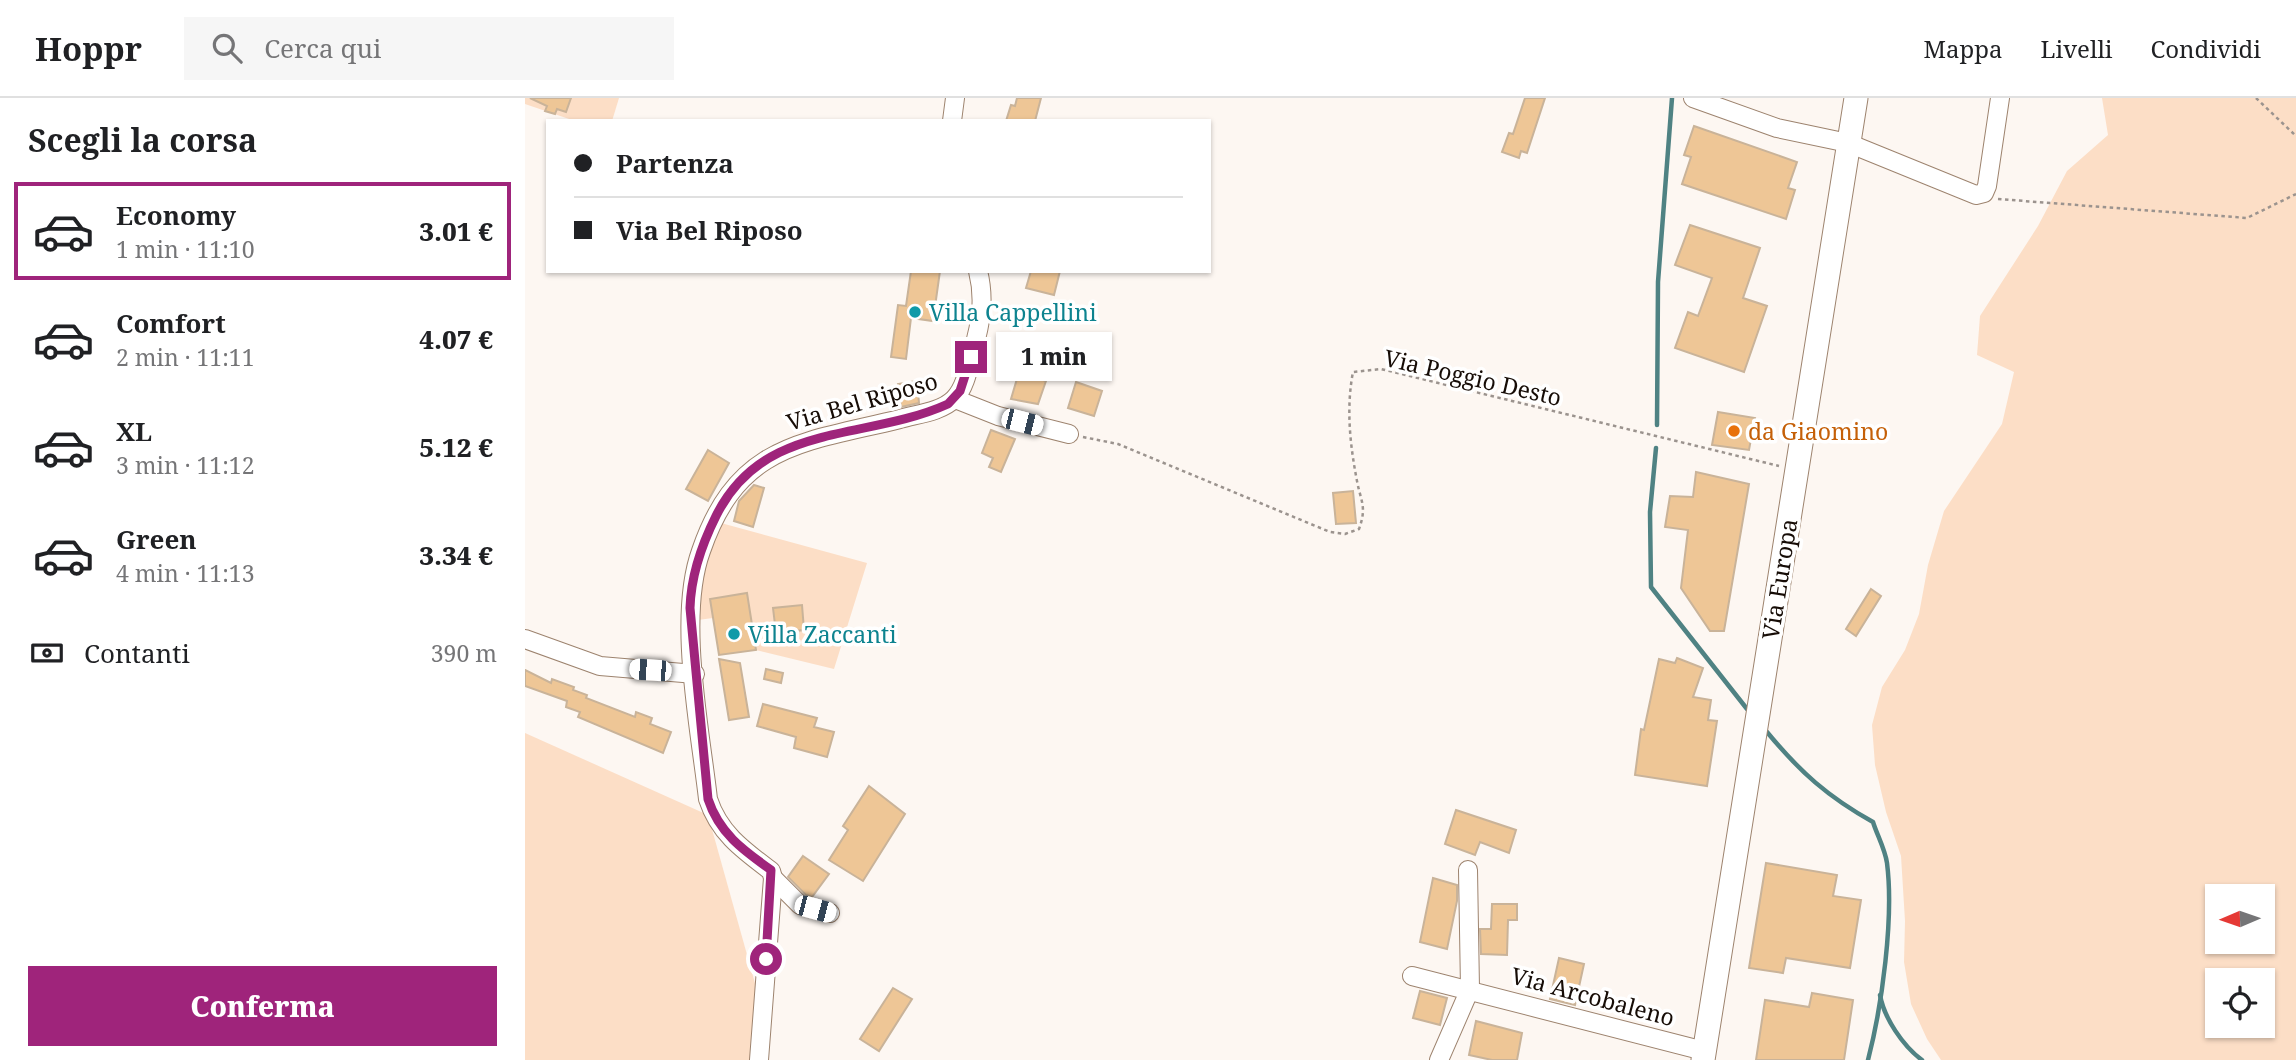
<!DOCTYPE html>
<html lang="it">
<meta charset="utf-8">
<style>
body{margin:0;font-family:"Noto Serif",serif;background:#f6f6f6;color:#202124;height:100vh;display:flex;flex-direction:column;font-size:26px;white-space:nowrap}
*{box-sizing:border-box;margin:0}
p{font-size:23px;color:#757577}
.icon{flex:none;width:38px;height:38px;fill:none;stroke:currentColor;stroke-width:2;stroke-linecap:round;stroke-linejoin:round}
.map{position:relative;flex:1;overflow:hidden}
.drawer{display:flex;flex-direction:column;background:#fff;width:525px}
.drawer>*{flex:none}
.banner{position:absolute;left:21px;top:21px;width:665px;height:154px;border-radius:0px;box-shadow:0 2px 5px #0004;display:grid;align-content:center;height:154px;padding:0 28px;background:#fff}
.needle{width:46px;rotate:268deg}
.controls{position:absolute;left:1680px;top:786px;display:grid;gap:14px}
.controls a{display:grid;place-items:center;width:70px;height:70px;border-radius:0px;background:#fff;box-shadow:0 2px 5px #0004;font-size:35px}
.end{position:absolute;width:32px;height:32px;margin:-16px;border:9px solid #9f247b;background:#fff;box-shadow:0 0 0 4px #fff}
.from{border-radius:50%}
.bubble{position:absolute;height:49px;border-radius:0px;background:#fff;box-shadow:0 2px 5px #0004;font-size:23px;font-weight:800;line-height:49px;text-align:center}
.car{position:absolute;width:21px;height:42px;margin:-21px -10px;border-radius:9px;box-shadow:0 0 5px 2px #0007;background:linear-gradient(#fff 24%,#345 0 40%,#fff 0 76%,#345 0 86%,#fff 0)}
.banner b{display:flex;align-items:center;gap:24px;height:66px;font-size:26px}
.banner b+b{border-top:2px solid #e0e0e0}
.banner i{width:18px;height:18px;background:#202124}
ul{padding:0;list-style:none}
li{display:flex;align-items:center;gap:21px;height:98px;margin:0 14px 10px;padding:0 14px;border:4px solid transparent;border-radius:0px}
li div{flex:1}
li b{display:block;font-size:26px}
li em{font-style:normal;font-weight:800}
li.selected{border-color:#9f247b}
li>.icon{width:63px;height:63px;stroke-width:1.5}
h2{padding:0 28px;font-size:32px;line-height:84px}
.pay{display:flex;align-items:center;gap:18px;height:77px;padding:0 28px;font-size:26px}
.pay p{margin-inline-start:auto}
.button{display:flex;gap:14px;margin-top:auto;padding:14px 28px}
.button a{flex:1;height:80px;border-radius:0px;background:#9f247b;color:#fff;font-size:28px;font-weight:800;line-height:80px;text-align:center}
header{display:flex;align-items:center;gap:42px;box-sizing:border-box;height:98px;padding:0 35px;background:#fff;border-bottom:2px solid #e0e0e0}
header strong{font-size:33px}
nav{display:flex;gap:38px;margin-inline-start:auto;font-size:24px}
.search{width:490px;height:63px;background:#f6f6f6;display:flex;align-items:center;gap:18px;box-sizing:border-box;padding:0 24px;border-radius:0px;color:#757577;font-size:26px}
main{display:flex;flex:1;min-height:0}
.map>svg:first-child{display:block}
</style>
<header>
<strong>Hoppr</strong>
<div class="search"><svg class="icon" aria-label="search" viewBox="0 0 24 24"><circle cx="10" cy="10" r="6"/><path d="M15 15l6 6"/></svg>Cerca qui</div>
<nav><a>Mappa</a><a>Livelli</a><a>Condividi</a></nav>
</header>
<main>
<section class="drawer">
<h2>Scegli la corsa</h2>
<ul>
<li class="selected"><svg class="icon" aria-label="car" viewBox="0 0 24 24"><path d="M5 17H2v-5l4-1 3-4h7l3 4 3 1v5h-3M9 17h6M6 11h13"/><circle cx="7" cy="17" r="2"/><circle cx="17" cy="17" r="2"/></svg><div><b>Economy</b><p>1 min · 11:10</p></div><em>3.01 €</em></li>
<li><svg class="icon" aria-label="car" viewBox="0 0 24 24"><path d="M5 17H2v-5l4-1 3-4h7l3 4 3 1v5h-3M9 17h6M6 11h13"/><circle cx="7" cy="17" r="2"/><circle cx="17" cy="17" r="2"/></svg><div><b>Comfort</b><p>2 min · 11:11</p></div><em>4.07 €</em></li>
<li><svg class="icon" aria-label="car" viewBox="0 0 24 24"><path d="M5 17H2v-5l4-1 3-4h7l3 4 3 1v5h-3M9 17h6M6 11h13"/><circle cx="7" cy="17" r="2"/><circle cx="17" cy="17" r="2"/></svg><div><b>XL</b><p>3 min · 11:12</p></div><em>5.12 €</em></li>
<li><svg class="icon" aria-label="car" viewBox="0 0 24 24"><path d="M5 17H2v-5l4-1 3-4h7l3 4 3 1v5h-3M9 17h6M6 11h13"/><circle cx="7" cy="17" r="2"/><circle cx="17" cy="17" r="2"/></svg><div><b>Green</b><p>4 min · 11:13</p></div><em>3.34 €</em></li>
</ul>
<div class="pay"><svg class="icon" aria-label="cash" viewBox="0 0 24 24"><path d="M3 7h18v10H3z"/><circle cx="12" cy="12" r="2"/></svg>Contanti<p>390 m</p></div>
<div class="button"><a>Conferma</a></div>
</section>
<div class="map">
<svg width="1771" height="962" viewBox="0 0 1771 962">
<rect width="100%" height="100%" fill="#fdf7f2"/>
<g fill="#fcdec6" fill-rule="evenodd">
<polygon points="0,0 94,0 87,23 50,23 0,6"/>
<path d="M1577,0H1771V962H1416L1402,941L1386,906L1379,864L1380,823L1376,758L1361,714L1350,667L1347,627L1357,589L1380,552L1394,516L1403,467L1419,413L1477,326L1489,274L1452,257L1455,218L1513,128L1542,73L1583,37ZM1738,798V844H1692V798ZM1738,882V928H1692V882Z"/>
<polygon points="196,425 342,465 309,571 231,552 222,495 185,501 188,520 173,522 171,490"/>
<polygon points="0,635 183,717 233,896 231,962 0,962"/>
</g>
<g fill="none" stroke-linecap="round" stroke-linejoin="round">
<g stroke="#4f8283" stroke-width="4.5">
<polyline points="1132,327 1133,184 1147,0"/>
<polyline points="1131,350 1125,414 1126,489 1222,611"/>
<path d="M1242,634C1275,674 1303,699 1348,724C1352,737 1360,751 1362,765C1369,820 1357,908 1343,962"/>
<path d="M1355,897C1359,920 1378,948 1397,962"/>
</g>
</g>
<g fill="#eec696" stroke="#c9b399" stroke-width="2">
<polygon points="5,0 46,0 41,14 32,11 30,16 20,13 22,8"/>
<polygon points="492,0 516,0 510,23 481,23 486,7 490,8"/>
<polygon points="1000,0 1020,0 1002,55 996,53 994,60 977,54 984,35 988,36"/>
<polygon points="1169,28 1272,64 1263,90 1270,92 1261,121 1157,86 1166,59 1159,57"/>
<polygon points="1165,127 1235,150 1218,200 1242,208 1219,274 1150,250 1163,214 1173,218 1187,180 1150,167"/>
<polygon points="386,173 415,173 408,223 386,220 381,261 366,259 373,207 381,208"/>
<polygon points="506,173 535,173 529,197 501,190"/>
<polygon points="494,274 521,283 513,306 486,301"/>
<polygon points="392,283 394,305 376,309 373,286"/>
<polygon points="551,284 577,293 569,318 543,310"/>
<polygon points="1193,314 1230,320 1224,352 1187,347"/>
<polygon points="466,332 490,341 476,374 464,369 468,360 457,355"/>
<polygon points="183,352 204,365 183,403 161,391"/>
<polygon points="1171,374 1224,386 1199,533 1185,533 1156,490 1163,432 1140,429 1145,398 1168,399"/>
<polygon points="229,387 239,390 228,429 209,423 214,403"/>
<polygon points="828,393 831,425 811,426 808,395"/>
<polygon points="1346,491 1356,498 1331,538 1321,531"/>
<polygon points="222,495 231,552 194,557 185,501"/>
<polygon points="277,507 279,532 251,535 248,510"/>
<polygon points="1152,560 1178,570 1168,599 1186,602 1183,622 1192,623 1182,688 1110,677 1116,631 1119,632 1134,561 1150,565"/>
<polygon points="194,561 215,565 224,619 204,622"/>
<polygon points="241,571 258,575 256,585 239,581"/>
<polygon points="0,572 26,585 27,581 49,589 48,592 62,597 61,600 110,619 111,614 127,620 125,626 146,634 138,655 53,619 55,614 41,609 42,603 0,588"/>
<polygon points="238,606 292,620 289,629 309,634 302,659 269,650 271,639 232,628"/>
<polygon points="344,688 380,716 338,783 304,762 323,732 318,728"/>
<polygon points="931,712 991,732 984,755 955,744 950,757 920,746"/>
<polygon points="278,758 304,776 287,799 281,797 263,779"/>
<polygon points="1241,765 1312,777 1308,798 1336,802 1325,870 1261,860 1258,875 1224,870"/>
<polygon points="908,780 932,787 932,803 922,851 895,844"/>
<polygon points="967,806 992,806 992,822 983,822 982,857 956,856 955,831 966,831"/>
<polygon points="1034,860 1059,866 1050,907 1025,901"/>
<polygon points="368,890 387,901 354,953 335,941"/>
<polygon points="895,893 922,900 915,927 888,920"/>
<polygon points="1287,895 1328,902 1319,962 1231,962 1240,902 1284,909"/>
<polygon points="951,923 997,935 992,962 967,962 944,957"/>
</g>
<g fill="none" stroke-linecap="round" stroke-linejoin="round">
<g stroke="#9d836e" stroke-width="20">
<g id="minor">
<polyline points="1168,0 1252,30 1323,45 1451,97 1459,95 1462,88 1475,0"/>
<polyline points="427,23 430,0"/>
<polyline points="430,301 473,318 544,336"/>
<polyline points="0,541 75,568 170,576"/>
<polyline points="248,780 275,807 305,815"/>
<polyline points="887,878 1179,953"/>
<path d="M234,962L248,780L246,773C218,752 194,735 183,701C175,630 152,519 176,453C213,345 278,345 375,321C392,316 416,314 429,301C441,289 444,267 448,252C456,225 460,201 453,173"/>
<polyline points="914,962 945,891 943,772"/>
</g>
</g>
<g stroke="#9d836e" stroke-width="25">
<polyline id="major" points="1178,962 1331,0"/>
</g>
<g stroke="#9b938e" stroke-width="2.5" stroke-dasharray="3.5 3.5" stroke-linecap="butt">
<polyline points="1731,0 1771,38"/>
<polyline points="1473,101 1722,120 1771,96"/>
<path d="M558,339L593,346L805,434L820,436L834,431C842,409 836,404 832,383C825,347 821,310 828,274L856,271L1254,368"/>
</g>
<use href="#minor" stroke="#fff" stroke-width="18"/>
<use href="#major" stroke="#fff" stroke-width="23"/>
</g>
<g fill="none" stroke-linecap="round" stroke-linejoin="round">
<path stroke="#9f247b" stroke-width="9" d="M241,861L246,772C218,752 194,735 183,701L165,510C166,477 176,448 191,418C239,322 339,344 423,306L435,293L446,259"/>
</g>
<g fill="#0f9aa8" stroke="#fff" stroke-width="2.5">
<circle cx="390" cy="214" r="7"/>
<circle cx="209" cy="536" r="7"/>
</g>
<circle fill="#e8710a" stroke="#fff" stroke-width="2.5" cx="1209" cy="333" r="7"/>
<g text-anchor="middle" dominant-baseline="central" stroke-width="7" stroke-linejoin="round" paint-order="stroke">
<g font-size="23" fill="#0d838f" stroke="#fff" text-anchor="start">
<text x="404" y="214">Villa Cappellini</text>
<text x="223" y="536">Villa Zaccanti</text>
</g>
<g font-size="23" fill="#160c06" stroke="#fff">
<text transform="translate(948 279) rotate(13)">Via Poggio Desto</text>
<text transform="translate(337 303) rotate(-16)">Via Bel Riposo</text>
<text transform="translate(1254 481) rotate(-81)">Via Europa</text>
<text transform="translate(1068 898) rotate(15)">Via Arcobaleno</text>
</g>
<g font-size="23" fill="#c56008" stroke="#fff" text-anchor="start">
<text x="1223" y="333">da Giaomino</text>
</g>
</g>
</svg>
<div class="controls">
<a><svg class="needle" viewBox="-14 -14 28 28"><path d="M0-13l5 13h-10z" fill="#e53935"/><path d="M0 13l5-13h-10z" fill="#757577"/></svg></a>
<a><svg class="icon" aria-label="locate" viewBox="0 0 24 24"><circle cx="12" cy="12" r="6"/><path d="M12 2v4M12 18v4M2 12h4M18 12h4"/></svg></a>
</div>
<i class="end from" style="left:241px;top:861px"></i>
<i class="end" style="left:446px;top:259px"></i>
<div class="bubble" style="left:471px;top:234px;width:116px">1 min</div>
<i class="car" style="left:497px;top:324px;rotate:104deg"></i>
<i class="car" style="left:125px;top:572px;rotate:274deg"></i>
<i class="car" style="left:290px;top:811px;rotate:105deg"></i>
<div class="banner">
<b><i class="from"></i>Partenza</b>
<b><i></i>Via Bel Riposo</b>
</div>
</div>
</main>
